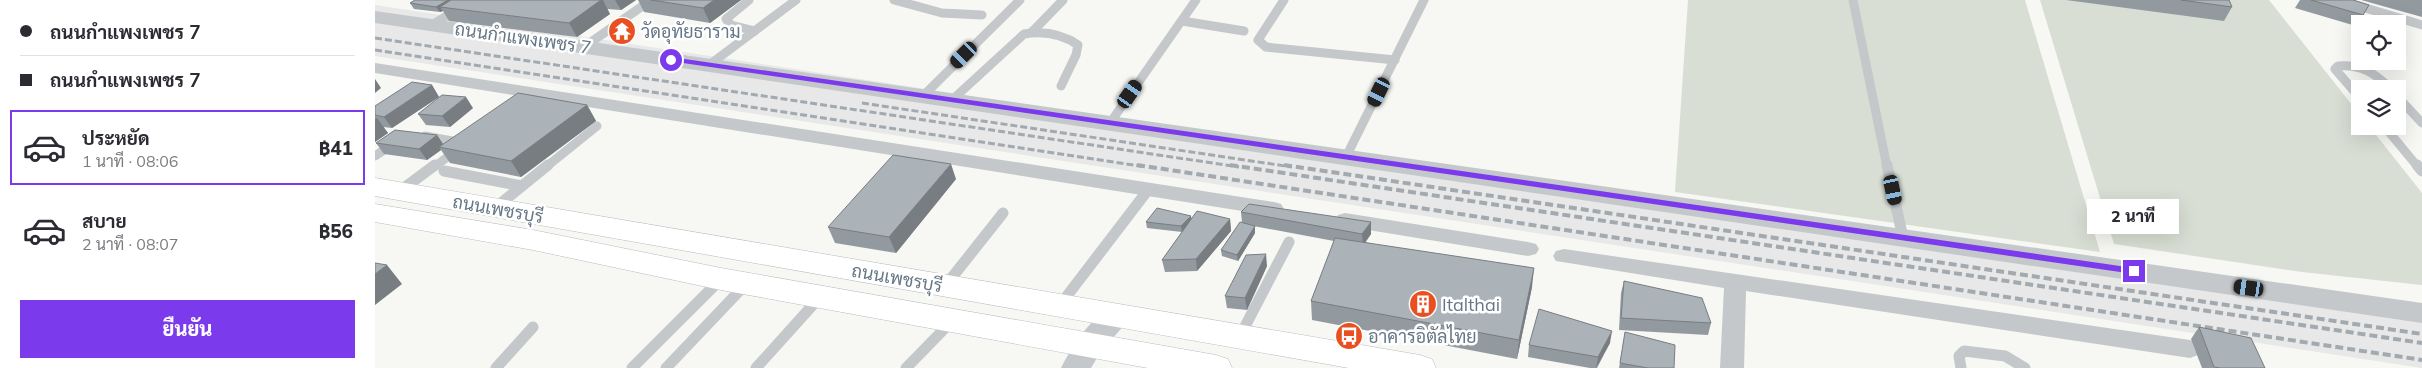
<!DOCTYPE html>
<html lang="th">
<meta charset="utf-8">
<style>
body{margin:0;font-family:Mulish,Sarabun,sans-serif;background:#f2f2f3;color:#2b2b33;height:100vh;display:flex;flex-direction:column;font-size:19px;white-space:nowrap}
*{box-sizing:border-box;margin:0}
p{font-size:16px;color:#7c7c81}
.icon{flex:none;width:28px;height:28px;fill:none;stroke:currentColor;stroke-width:2;stroke-linecap:round;stroke-linejoin:round}
.map{position:relative;flex:1;overflow:hidden}
.panel{display:flex;flex-direction:column;background:#fff;width:375px}
.panel>*{flex:none}
.guide{display:grid;align-content:center;height:110px;padding:0 20px;background:#fff}
.fabs{position:absolute;left:1976px;top:15px;display:grid;gap:10px}
.fabs a{display:grid;place-items:center;width:55px;height:55px;border-radius:0px;background:#fff;box-shadow:0 5px 20px #0002;font-size:25px}
.end{position:absolute;width:22px;height:22px;margin:-11px;border:6px solid #7c3aed;background:#fff;box-shadow:0 0 0 2px #fff}
.from{border-radius:50%}
.bubble{position:absolute;height:35px;border-radius:0px;background:#fff;box-shadow:0 5px 20px #0002;font-size:16px;font-weight:800;line-height:35px;text-align:center}
.car{position:absolute;width:15px;height:30px;margin:-15px -8px;border-radius:6px;box-shadow:0 0 4px 1px #0007;background:linear-gradient(#222 24%,#8ab4d8 0 40%,#222 0 76%,#8ab4d8 0 86%,#222 0)}
.guide b{display:flex;align-items:center;gap:18px;height:48px;font-size:19px}
.guide b+b{border-top:1px solid #e1e1e2}
.guide i{width:12px;height:12px;background:#2b2b33}
ul{padding:0;list-style:none}
li{display:flex;align-items:center;gap:15px;height:75px;margin:0 10px 8px;padding:0 10px;border:2px solid transparent;border-radius:0px}
li div{flex:1}
li b{display:block;font-size:19px}
li em{font-style:normal;font-weight:800}
li.current{border-color:#7c3aed}
li>.icon{width:45px;height:45px;stroke-width:1.5}
.action{display:flex;gap:10px;margin-top:auto;padding:10px 20px}
.action a{flex:1;height:58px;border-radius:0px;background:#7c3aed;color:#fff;font-size:20px;font-weight:800;line-height:58px;text-align:center}
main{display:flex;flex:1;min-height:0}
.map>svg:first-child{display:block}
</style>
<main>
<section class="panel">
<div class="guide">
<b><i class="from"></i>ถนนกำแพงเพชร 7</b>
<b><i></i>ถนนกำแพงเพชร 7</b>
</div>
<ul>
<li class="current"><svg class="icon" aria-label="car" viewBox="0 0 24 24"><path d="M5 17H2v-5l4-1 3-4h7l3 4 3 1v5h-3M9 17h6M6 11h13"/><circle cx="7" cy="17" r="2"/><circle cx="17" cy="17" r="2"/></svg><div><b>ประหยัด</b><p>1 นาที · 08:06</p></div><em>฿41</em></li>
<li><svg class="icon" aria-label="car" viewBox="0 0 24 24"><path d="M5 17H2v-5l4-1 3-4h7l3 4 3 1v5h-3M9 17h6M6 11h13"/><circle cx="7" cy="17" r="2"/><circle cx="17" cy="17" r="2"/></svg><div><b>สบาย</b><p>2 นาที · 08:07</p></div><em>฿56</em></li>
</ul>
<div class="action"><a>ยืนยัน</a></div>
</section>
<div class="map">
<svg width="2047" height="368" viewBox="0 0 2047 368">
<rect width="100%" height="100%" fill="#f7f7f3"/>
<polygon fill="#e7e8e7" points="0,5 2047,317 2047,368 0,56"/>
<g fill="#d8ded4">
<polygon points="1313,0 1650,0 1725,252 1300,192"/>
<polygon points="1665,0 1894,0 1985,115 1985,126 1994,126 2047,193 2047,285 1927,272 1739,244"/>
</g>
<g fill="none" stroke-linecap="round" stroke-linejoin="round">
<g stroke="#b7bbbf" stroke-width="1">
<g id="primary">
<polygon points="0,178 1045,355 1057,359 1061,368 974,368 0,196"/>
<polygon points="0,204 158,230 346,268 841,355 853,359 857,368 773,368 346,290 158,250 0,222"/>
</g>
</g>
<g stroke="#c4c8cb" stroke-width="9">
<polyline points="374,0 351,19 356,25 380,31"/>
<polyline points="519,0 567,13 607,15"/>
<polyline points="909,0 883,40 891,47 1020,60"/>
<polyline points="1478,0 1512,167"/>
<polyline points="1964,0 2047,25"/>
<polyline points="807,21 869,31"/>
<polyline points="57,25 97,0"/>
<polyline points="657,32 688,0"/>
<polyline points="209,47 276,0"/>
<polyline points="334,65 421,0"/>
<polyline points="548,96 645,0"/>
<polyline points="2022,96 2047,123"/>
<path d="M1985,98L1960,69L1963,66C1986,64 2000,73 2016,89"/>
<path d="M577,100L649,34C668,31 687,34 703,45L701,55L686,86"/>
<polyline points="735,123 821,0"/>
<polyline points="2009,126 2043,167"/>
<polyline points="50,136 88,143"/>
<polyline points="0,156 18,144"/>
<polyline points="971,157 1049,0"/>
<polyline points="59,167 82,150"/>
<polyline points="171,167 222,126"/>
</g>
<g stroke="#c4c8cb" stroke-width="11">
<polyline points="1512,165 1528,238"/>
<polyline points="2042,165 2047,171"/>
<polyline points="69,171 147,186"/>
<polyline points="25,191 60,165"/>
<polyline points="120,208 173,165"/>
<polyline points="571,285 628,213"/>
<polyline points="685,305 773,190"/>
<polyline points="865,336 914,242"/>
<polyline points="121,368 158,327"/>
<polyline points="257,368 345,280"/>
<polyline points="291,368 371,284"/>
<polyline points="381,368 445,297"/>
<polyline points="531,368 577,321"/>
<polyline points="1586,368 1584,356 1589,351 1630,356 1650,368"/>
</g>
<g fill="#c4c8cb" fill-rule="evenodd">
<polygon points="0,63 899,202 906,204 909,209 906,214 899,216 0,73"/>
<polygon points="970,213 1153,242 1161,244 1164,249 1161,254 1153,256 963,225 960,220 963,215"/>
<polygon points="1189,249 1815,340 1823,343 1827,349 1823,355 1815,358 1371,291 1369,368 1345,368 1349,288 1181,261 1178,256 1181,251"/>
</g>
<g fill="#c4c8cb" fill-rule="evenodd">
<polygon points="0,11 2047,303 2047,323 0,23"/>
<path d="M743,306L753,309L757,316L725,353L716,368H686C698,345 717,313 743,306Z"/>
</g>
<use href="#primary" fill="#fff" fill-rule="evenodd"/>
<g stroke="#a2a9af" stroke-width="3" stroke-dasharray="7 3" stroke-linecap="butt">
<polyline points="0,38 864,167"/>
<polyline points="0,50 771,167"/>
<polyline points="487,103 917,167"/>
</g>
<g stroke="#a2a9af" stroke-width="4" stroke-dasharray="8 4" stroke-linecap="butt">
<polyline points="762,165 2047,360"/>
<polyline points="855,165 2047,343"/>
<polyline points="909,165 2047,334"/>
</g>
</g>
<g fill="#939a9f">
<polygon points="40,0 261,0 246,10 232,9 235,14 202,37 74,21 68,11 65,12 39,9 35,3"/>
<polygon points="263,0 366,0 335,23 269,12"/>
<polygon points="1691,0 1854,0 1857,7 1849,21"/>
<polygon points="1925,0 1978,0 1994,5 1981,26 1920,8"/>
<polygon points="1986,0 2047,0 2047,17"/>
<polygon points="57,85 64,97 17,128 8,127 13,133 0,142 0,106"/>
<polygon points="212,105 221,121 146,177 75,163 66,150 52,160 9,154 1,143 62,135 68,144"/>
<polygon points="98,108 75,127 51,125 43,114"/>
<polygon points="581,179 521,253 460,243 453,227"/>
<polygon points="866,212 996,222 996,234 990,242 1157,287 1142,359 937,320 936,301 959,241 873,225 880,226 880,233 863,261 847,256 846,250 867,223"/>
<polygon points="817,218 855,219 856,231 822,271 790,272 787,260 807,232 772,228 771,222"/>
<polygon points="892,266 872,310 852,308 850,296"/>
<polygon points="1249,281 1336,323 1333,335 1244,330 1246,293"/>
<polygon points="1824,327 1890,368 1827,368 1816,339"/>
<polygon points="1250,332 1299,368 1244,368"/>
<polygon points="1235,343 1222,368 1215,368 1153,357 1154,345"/>
</g>
<g fill="#787d82">
<polygon points="73,0 81,0 65,7 68,11 65,12 61,7"/>
<polygon points="226,0 228,0 235,14 202,37 194,23"/>
<polygon points="240,0 261,0 246,10"/>
<polygon points="339,0 366,0 335,23 328,8"/>
<polygon points="0,79 6,88 0,93"/>
<polygon points="57,85 64,97 17,128 9,117"/>
<polygon points="91,97 98,108 75,127 67,116"/>
<polygon points="212,105 221,121 146,177 136,161"/>
<polygon points="2,118 13,133 0,142 0,119"/>
<polygon points="62,135 70,147 64,147 66,150 52,160 44,149"/>
<polygon points="576,164 581,179 521,253 514,237"/>
<polygon points="816,216 817,222 807,233 806,226"/>
<polygon points="855,219 856,231 822,271 821,259"/>
<polygon points="996,222 996,234 988,246 987,234"/>
<polygon points="880,226 880,233 863,261 862,255"/>
<polygon points="891,254 892,266 872,310 870,298"/>
<polygon points="12,265 27,284 0,305 0,274"/>
<polygon points="1159,268 1157,287 1142,359 1144,340"/>
<polygon points="1237,331 1235,343 1221,368 1223,357"/>
</g>
<g fill="#abb3b9" stroke="#787d82">
<polygon points="40,0 73,0 61,7 35,3"/>
<polygon points="76,0 226,0 194,23 65,7"/>
<polygon points="276,0 339,0 328,8"/>
<polygon points="1806,0 1854,0 1857,7"/>
<polygon points="1936,0 1978,0 1994,5 1988,15"/>
<polygon points="37,82 57,85 9,117 0,115 0,106"/>
<polygon points="143,93 212,105 136,161 64,147"/>
<polygon points="67,95 91,97 67,116 43,114"/>
<polygon points="20,130 62,135 44,149 1,143"/>
<polygon points="518,155 576,164 514,237 453,227"/>
<polygon points="874,204 996,222 987,234 866,212"/>
<polygon points="782,208 816,216 806,226 771,222"/>
<polygon points="822,211 855,219 821,259 787,260"/>
<polygon points="865,222 880,226 862,255 846,250"/>
<polygon points="960,238 1159,268 1144,340 936,301"/>
<polygon points="891,254 870,298 850,296 871,255"/>
<polygon points="0,263 12,265 0,274"/>
<polygon points="1249,281 1327,298 1336,323 1246,318"/>
<polygon points="1164,309 1237,331 1223,357 1154,345"/>
<polygon points="1824,327 1876,338 1890,368 1845,368 1839,367"/>
<polygon points="1250,332 1300,345 1299,368 1273,368 1245,363"/>
</g>
<polygon fill="#7c3aed" points="296,57 1759,268 1763,271 1759,274 294,61 294,58"/>
<defs>
<g id="temple-disc" transform="scale(1.4375)"><circle r="9.5" fill="#e95021" stroke="#fff"/><path d="M0-6L5-2H3V0L6.5 2.5H4V6H1.5V3h-3V6H-4V2.5H-6.5L-3 0V-2H-5Z" fill="#fff"/></g>
<g id="building-disc" transform="scale(1.4375)"><circle r="9.5" fill="#e95021" stroke="#fff"/><path d="M-4-6H4V6H1V3H-1V6H-4ZM-2.5-4.3h1.7v1.8h-1.7ZM.8-4.3h1.7v1.8H.8ZM-2.5-1h1.7V.8h-1.7ZM.8-1h1.7V.8H.8Z" fill="#fff"/></g>
<g id="bus-disc" transform="scale(1.4375)"><circle r="9.5" fill="#e95021" stroke="#fff"/><path d="M-5-6H5V4H4V6H2V4H-2V6H-4V4H-5ZM-3.5-4V0h7V-4ZM-3.5 1.2v1.5H-2V1.2ZM2 1.2v1.5H3.5V1.2Z" fill="#fff"/></g>
</defs>
<g fill-rule="evenodd">
<use href="#temple-disc" x="247" y="31"/>
<use href="#building-disc" x="1048" y="304"/>
<use href="#bus-disc" x="974" y="336"/>
</g>
<g text-anchor="middle" dominant-baseline="central" stroke-width="5" stroke-linejoin="round" paint-order="stroke">
<g font-size="18" fill="#657786" stroke="#fff" text-anchor="start">
<text x="266" y="31">วัดอุทัยธาราม</text>
<text x="1067" y="304">Italthai</text>
<text x="993" y="336">อาคารอิตัลไทย</text>
</g>
<g font-size="18" fill="#657786" stroke="#fff">
<text transform="translate(148 38) rotate(8)">ถนนกำแพงเพชร 7</text>
<text transform="translate(123 209) rotate(10)">ถนนเพชรบุรี</text>
<text transform="translate(522 278) rotate(10)">ถนนเพชรบุรี</text>
</g>
</g>
</svg>
<div class="fabs">
<a><svg class="icon" aria-label="locate" viewBox="0 0 24 24"><circle cx="12" cy="12" r="6"/><path d="M12 2v4M12 18v4M2 12h4M18 12h4"/></svg></a>
<a><svg class="icon" aria-label="layers" viewBox="0 0 24 24"><path d="M12 4l9 5-9 5-9-5zM3 14l9 5 9-5"/></svg></a>
</div>
<i class="end from" style="left:296px;top:60px"></i>
<i class="end" style="left:1759px;top:271px"></i>
<div class="bubble" style="left:1712px;top:199px;width:92px">2 นาที</div>
<i class="car" style="left:589px;top:55px;rotate:225deg"></i>
<i class="car" style="left:1004px;top:92px;rotate:206deg"></i>
<i class="car" style="left:755px;top:94px;rotate:35deg"></i>
<i class="car" style="left:1518px;top:190px;rotate:168deg"></i>
<i class="car" style="left:1874px;top:288px;rotate:278deg"></i>
</div>
</main>
